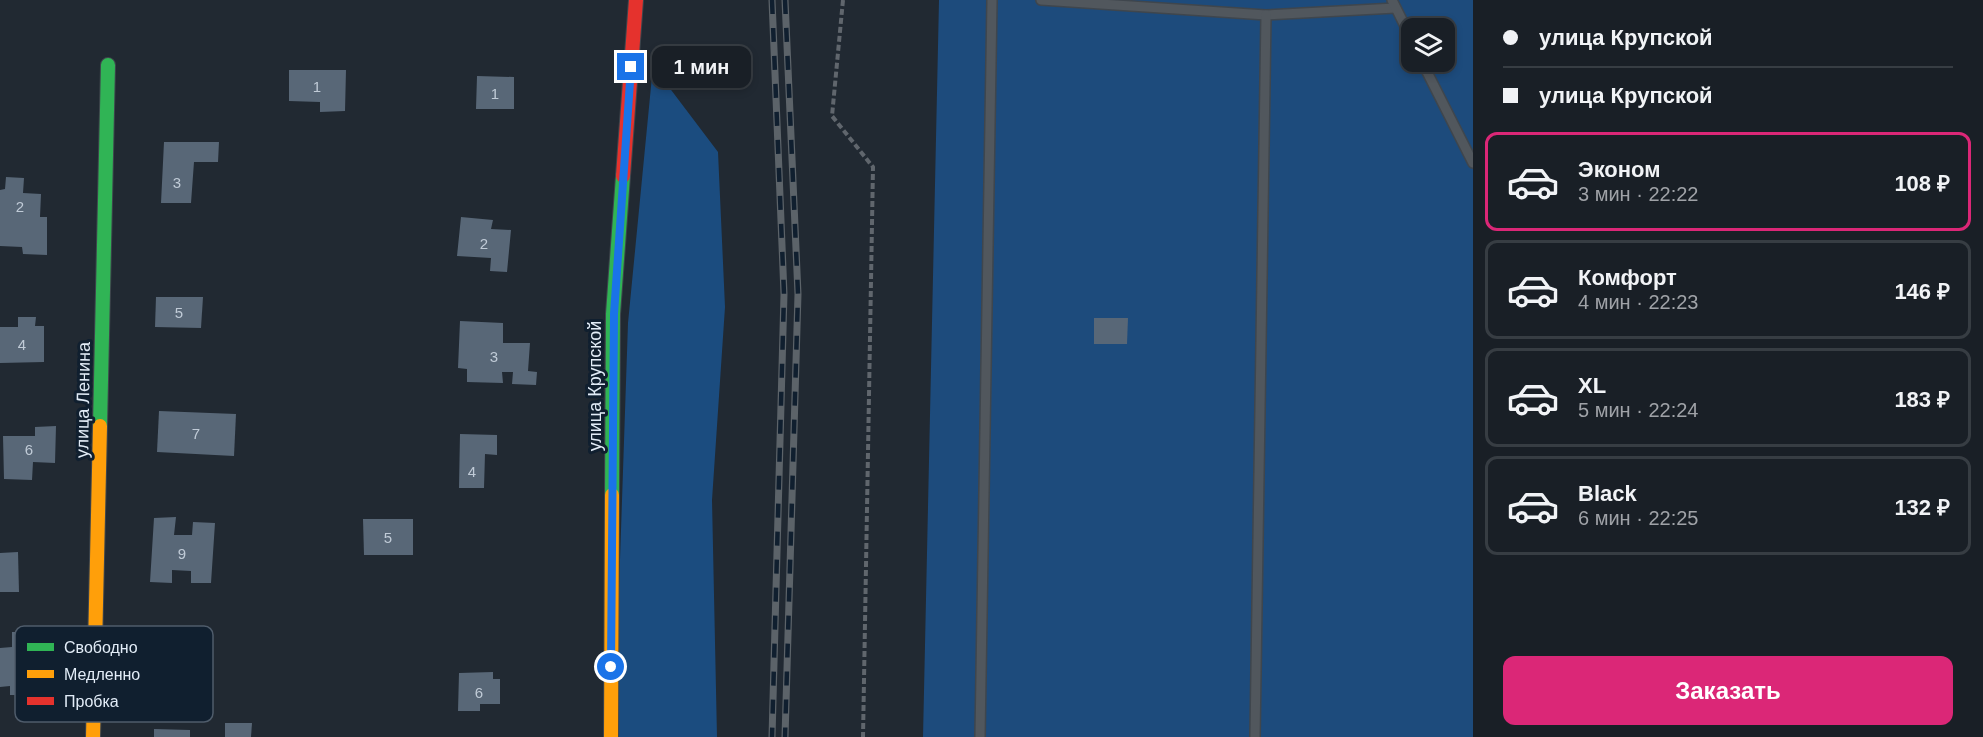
<!DOCTYPE html>
<html lang="ru">
<meta charset="utf-8">
<style>
body{margin:0;font-family:Helvetica,sans-serif;background:#22272e;color:#f1f3f6;height:100vh;display:flex;flex-direction:column;font-size:22px;white-space:nowrap}
*{box-sizing:border-box;margin:0}
p{font-size:20px;color:#9fa2a7}
.icon{flex:none;width:33px;height:33px;fill:none;stroke:currentColor;stroke-width:2;stroke-linecap:round;stroke-linejoin:round}
.map{position:relative;flex:1;overflow:hidden}
.sheet{display:flex;flex-direction:column;background:#191f26;width:510px}
.sheet>*{flex:none}
.top-card{display:grid;align-content:center;height:132px;padding:0 30px;background:#191f26}
.buttons{position:absolute;left:1401px;top:18px;display:grid;gap:12px}
.buttons a{display:grid;place-items:center;width:54px;height:54px;border-radius:12px;background:#191f26;box-shadow:0 3px 9px #0003,0 0 0 2px #373d43;font-size:30px}
.end{position:absolute;width:27px;height:27px;margin:-14px;border:8px solid #1a73e8;background:#fff;box-shadow:0 0 0 3px #fff}
.from{border-radius:50%}
.bubble{position:absolute;height:42px;border-radius:12px;background:#191f26;box-shadow:0 3px 9px #0003,0 0 0 2px #373d43;font-size:20px;font-weight:700;line-height:42px;text-align:center}
.top-card b{display:flex;align-items:center;gap:21px;height:57px;font-size:22px}
.top-card b+b{border-top:2px solid #373d43}
.top-card i{width:15px;height:15px;background:#f1f3f6}
ul{padding:0;list-style:none}
li{display:flex;align-items:center;gap:18px;height:99px;margin:0 12px 9px;padding:0 18px;border:3px solid #373d43;border-radius:12px}
li div{flex:1}
li b{display:block;font-size:22px}
li em{font-style:normal;font-weight:700}
li.selected{border-color:#db2777}
li>.icon{width:54px;height:54px;stroke-width:1.5}
.button{display:flex;gap:12px;margin-top:auto;padding:12px 30px}
.button a{flex:1;height:69px;border-radius:12px;background:#db2777;color:#fff;font-size:24px;font-weight:700;line-height:69px;text-align:center}
main{display:flex;flex:1;min-height:0}
.map>svg:first-child{display:block}
</style>
<main>
<div class="map">
<svg width="1473" height="737" viewBox="0 0 1473 737">
<rect width="100%" height="100%" fill="#212932"/>
<path fill="#1d4b7c" fill-rule="evenodd" d="M939,0H1473V737H923ZM1412,28H1444V62H1412Z"/>
<polygon fill="#1b4c7f" points="653,66 718,152 725,307 712,500 717,737 614,737 628,323"/>
<g fill="#586777">
<polygon points="289,70 346,70 345,111 320,112 320,102 289,101"/>
<polygon points="477,76 514,77 514,109 476,109"/>
<polygon points="164,142 219,142 218,162 194,162 191,203 161,203"/>
<polygon points="6,177 24,178 23,193 41,194 40,217 47,217 47,255 23,254 22,247 0,246 0,190 5,189"/>
<polygon points="461,217 493,220 491,229 511,230 507,272 490,271 491,258 457,256"/>
<polygon points="156,297 203,297 201,328 155,327"/>
<polygon points="18,317 36,317 35,326 44,326 44,362 0,363 0,327 18,327"/>
<polygon points="1094,318 1128,318 1127,344 1094,344"/>
<polygon points="460,321 503,323 503,343 530,343 528,371 537,372 536,385 512,384 513,372 502,372 503,383 467,382 467,369 458,368"/>
<polygon points="159,411 236,414 234,456 157,452"/>
<polygon points="56,426 55,463 33,462 32,480 4,479 3,436 35,436 35,427"/>
<polygon points="460,434 497,435 497,455 485,454 484,488 459,488"/>
<polygon points="176,517 174,535 192,535 193,522 215,523 211,583 191,583 191,571 172,570 172,583 150,582 154,518"/>
<polygon points="363,519 413,519 413,555 364,555"/>
<polygon points="18,552 19,592 0,592 0,553"/>
<polygon points="12,632 40,632 41,687 23,689 23,695 10,695 10,686 0,687 0,648 12,647"/>
<polygon points="493,672 493,679 500,679 500,704 480,704 480,711 458,711 459,673"/>
<polygon points="225,723 252,723 251,737 225,737"/>
<polygon points="154,729 190,730 190,737 154,737"/>
</g>
<g fill="none" stroke-linecap="round" stroke-linejoin="round">
<g stroke="#3f464d" stroke-width="12">
<g id="lane">
<polyline points="1041,0 1266,15 1395,8"/>
<polyline points="1392,0 1412,40"/>
<polyline points="1422,62 1473,163"/>
<polyline points="980,737 992,0"/>
<polyline points="1255,737 1266,15"/>
</g>
</g>
<g stroke="#3f464d" stroke-width="16">
<g id="fast">
<polyline points="100,426 108,65"/>
<polyline points="612,495 613,314 623,176"/>
</g>
</g>
<g stroke="#3f464d" stroke-width="16">
<g id="slow">
<polyline points="93,737 100,426"/>
<polyline points="611,737 612,495"/>
</g>
</g>
<g stroke="#3f464d" stroke-width="16">
<polyline id="jam" points="623,176 636,0"/>
</g>
<polyline stroke="#60666d" stroke-width="4" stroke-dasharray="6 3" stroke-linecap="butt" points="843,0 832,116 873,167 863,737"/>
<use href="#lane" stroke="#51575d" stroke-width="9"/>
<use href="#fast" stroke="#30b455" stroke-width="14"/>
<use href="#slow" stroke="#ff9f0a" stroke-width="14"/>
<use href="#jam" stroke="#e5322d" stroke-width="14"/>
<g stroke="#5c6369" stroke-width="7">
<g id="rail">
<polyline points="772,0 784,294 772,737"/>
<polyline points="785,0 798,294 785,737"/>
</g>
</g>
<use href="#rail" stroke="#101f2f" stroke-width="4.5" stroke-dasharray="14" stroke-linecap="butt"/>
</g>
<g fill="none" stroke-linecap="round" stroke-linejoin="round">
<polyline stroke="#1a73e8" stroke-width="8" points="611,667 614,314 631,67"/>
</g>
<g text-anchor="middle" dominant-baseline="central" stroke-width="6" stroke-linejoin="round" paint-order="stroke">
<g font-size="15" fill="#c0cbd7">
<text x="317" y="86">1</text>
<text x="495" y="93">1</text>
<text x="177" y="182">3</text>
<text x="20" y="206">2</text>
<text x="484" y="243">2</text>
<text x="179" y="312">5</text>
<text x="22" y="344">4</text>
<text x="494" y="356">3</text>
<text x="196" y="433">7</text>
<text x="29" y="449">6</text>
<text x="472" y="471">4</text>
<text x="388" y="537">5</text>
<text x="182" y="553">9</text>
<text x="479" y="692">6</text>
</g>
<g font-size="18" fill="#e2ecf7" stroke="#101f2f">
<text transform="translate(595 386) rotate(-90)">улица Крупской</text>
<text transform="translate(83 400) rotate(-89)">улица Ленина</text>
</g>
</g>
<rect x="15" y="626" width="198" height="96" rx="9" fill="#101f2f" stroke="#4f5c6b" stroke-width="1.5"/>
<rect x="27" y="643" width="27" height="8" fill="#30b455"/>
<rect x="27" y="670" width="27" height="8" fill="#ff9f0a"/>
<rect x="27" y="697" width="27" height="8" fill="#e5322d"/>
<g font-size="16" fill="#e2ecf7">
<text x="64" y="653">Свободно</text>
<text x="64" y="680">Медленно</text>
<text x="64" y="707">Пробка</text>
</g>
</svg>
<div class="buttons">
<a><svg class="icon" aria-label="layers" viewBox="0 0 24 24"><path d="M12 4l9 5-9 5-9-5zM3 14l9 5 9-5"/></svg></a>
</div>
<i class="end from" style="left:611px;top:667px"></i>
<i class="end" style="left:631px;top:67px"></i>
<div class="bubble" style="left:652px;top:46px;width:99px">1 мин</div>
</div>
<section class="sheet">
<div class="top-card">
<b><i class="from"></i>улица Крупской</b>
<b><i></i>улица Крупской</b>
</div>
<ul>
<li class="selected"><svg class="icon" aria-label="car" viewBox="0 0 24 24"><path d="M5 17H2v-5l4-1 3-4h7l3 4 3 1v5h-3M9 17h6M6 11h13"/><circle cx="7" cy="17" r="2"/><circle cx="17" cy="17" r="2"/></svg><div><b>Эконом</b><p>3 мин · 22:22</p></div><em>108 ₽</em></li>
<li><svg class="icon" aria-label="car" viewBox="0 0 24 24"><path d="M5 17H2v-5l4-1 3-4h7l3 4 3 1v5h-3M9 17h6M6 11h13"/><circle cx="7" cy="17" r="2"/><circle cx="17" cy="17" r="2"/></svg><div><b>Комфорт</b><p>4 мин · 22:23</p></div><em>146 ₽</em></li>
<li><svg class="icon" aria-label="car" viewBox="0 0 24 24"><path d="M5 17H2v-5l4-1 3-4h7l3 4 3 1v5h-3M9 17h6M6 11h13"/><circle cx="7" cy="17" r="2"/><circle cx="17" cy="17" r="2"/></svg><div><b>XL</b><p>5 мин · 22:24</p></div><em>183 ₽</em></li>
<li><svg class="icon" aria-label="car" viewBox="0 0 24 24"><path d="M5 17H2v-5l4-1 3-4h7l3 4 3 1v5h-3M9 17h6M6 11h13"/><circle cx="7" cy="17" r="2"/><circle cx="17" cy="17" r="2"/></svg><div><b>Black</b><p>6 мин · 22:25</p></div><em>132 ₽</em></li>
</ul>
<div class="button"><a>Заказать</a></div>
</section>
</main>
